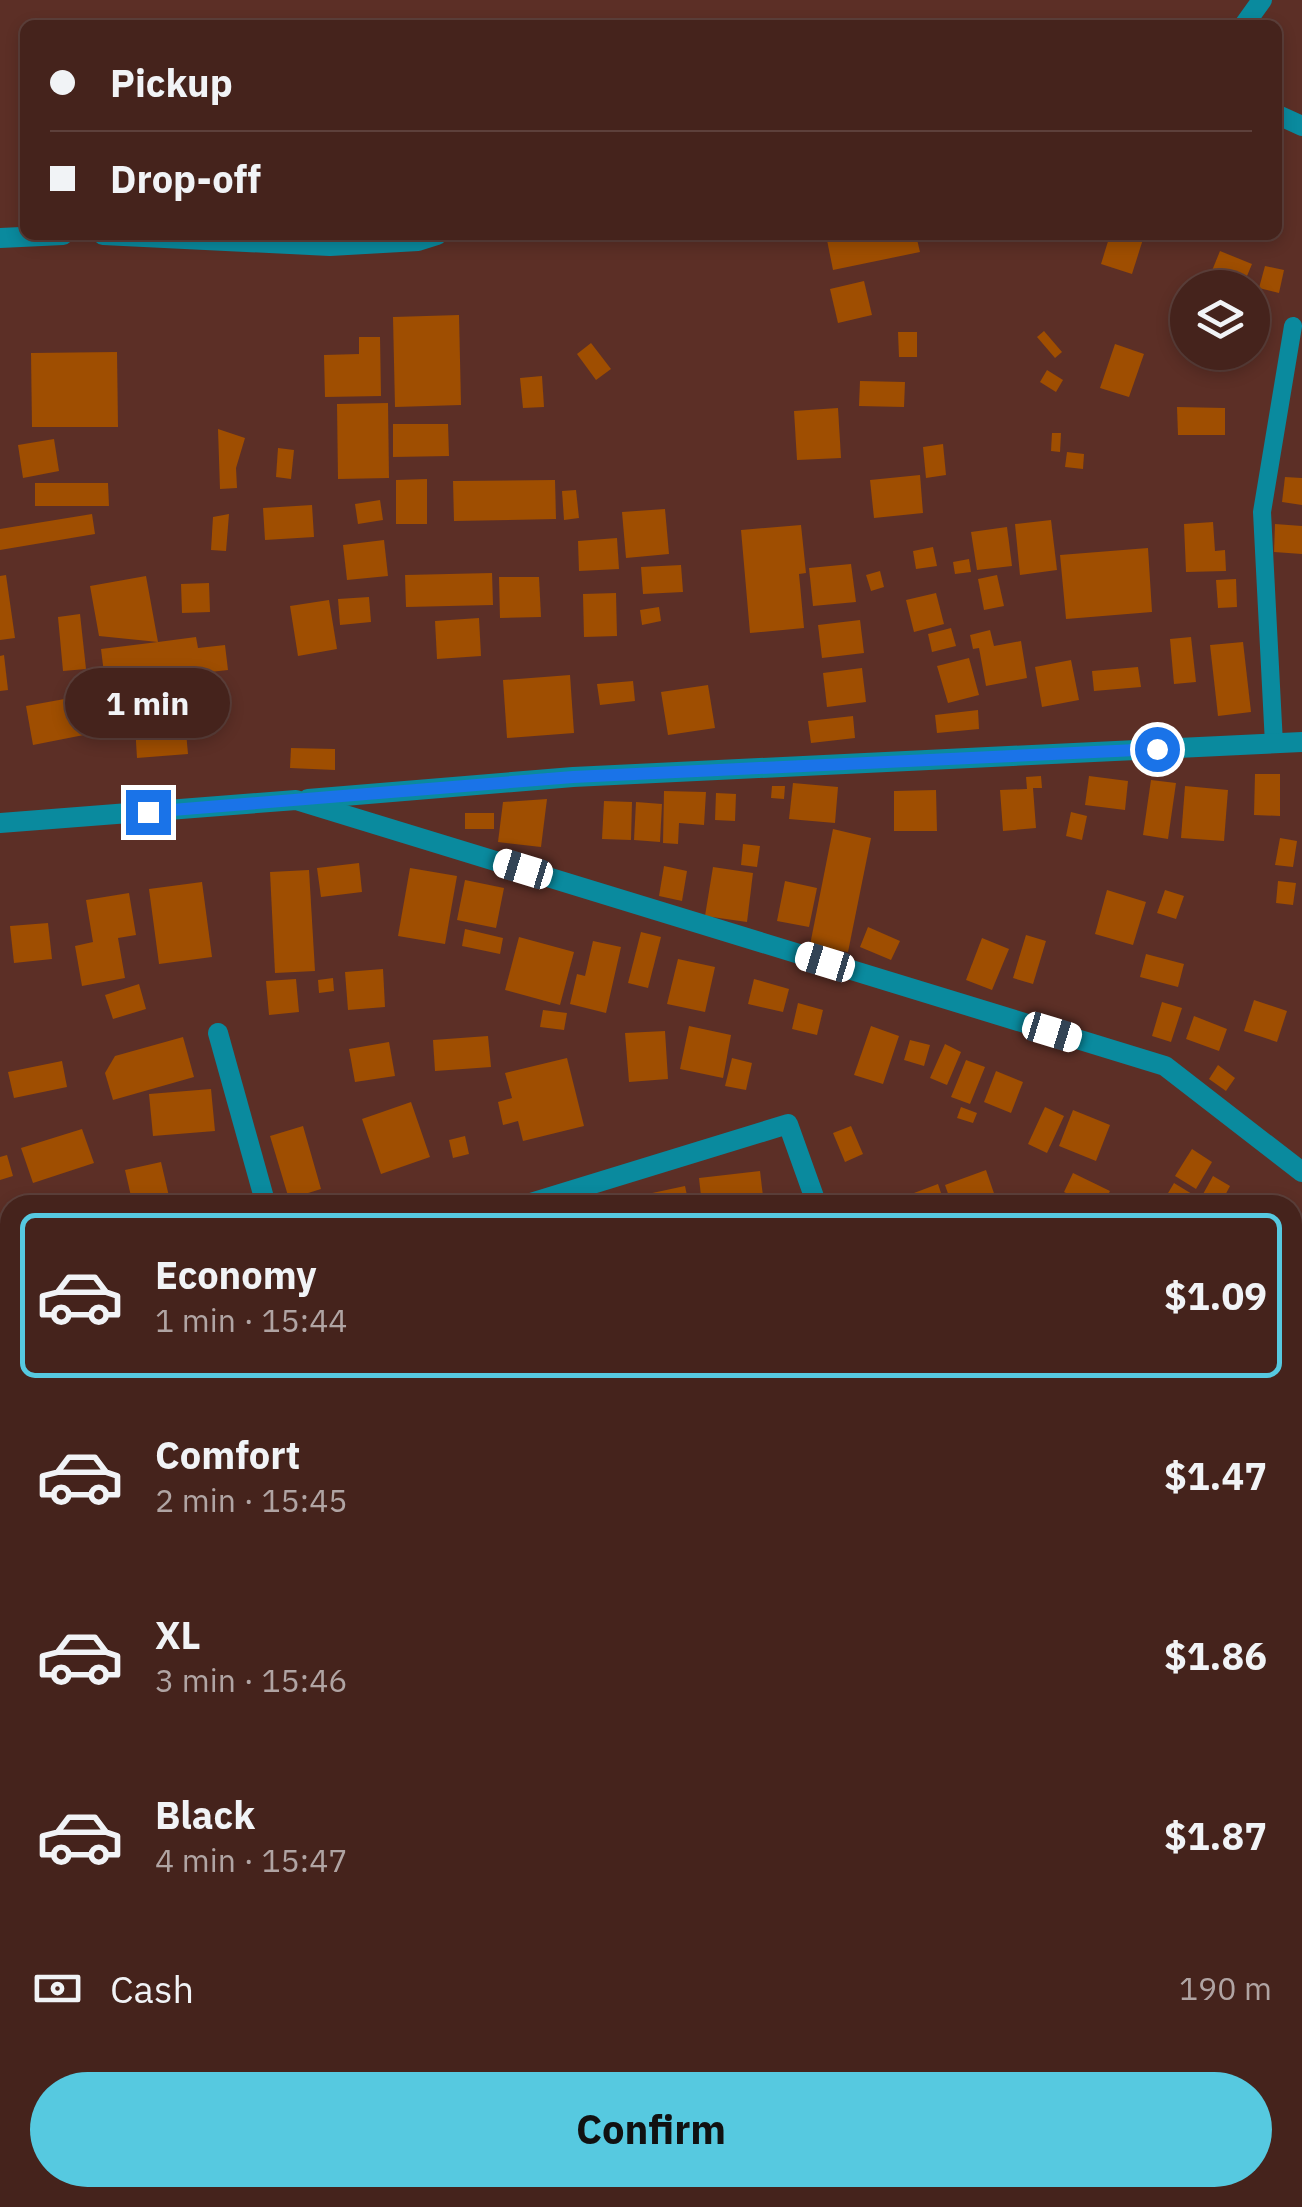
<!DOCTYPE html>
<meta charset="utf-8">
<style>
body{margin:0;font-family:"IBM Plex Sans",sans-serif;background:#4f2f29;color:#f1f3f6;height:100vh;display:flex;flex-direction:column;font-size:38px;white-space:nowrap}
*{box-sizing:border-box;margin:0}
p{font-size:32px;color:#b0a4a3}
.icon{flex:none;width:55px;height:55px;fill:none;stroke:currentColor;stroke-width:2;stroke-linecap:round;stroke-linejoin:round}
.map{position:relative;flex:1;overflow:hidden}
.sheet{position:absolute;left:0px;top:1195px;width:1302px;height:1012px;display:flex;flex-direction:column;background:#45231c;border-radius:30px 30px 0 0;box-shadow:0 5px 15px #0003,0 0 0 2px #5d403b}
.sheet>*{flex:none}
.top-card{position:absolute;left:20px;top:20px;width:1262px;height:220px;border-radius:15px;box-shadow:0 5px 15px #0003,0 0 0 2px #5d403b;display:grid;align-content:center;height:220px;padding:0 30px;background:#45231c}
.fabs{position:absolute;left:1170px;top:270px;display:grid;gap:20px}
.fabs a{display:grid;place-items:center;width:100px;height:100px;border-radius:50%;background:#45231c;box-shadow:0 5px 15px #0003,0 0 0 2px #5d403b;font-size:50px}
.end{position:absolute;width:45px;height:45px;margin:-22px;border:12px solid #1a73e8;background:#fff;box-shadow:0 0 0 5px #fff}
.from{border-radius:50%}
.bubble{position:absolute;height:70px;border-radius:35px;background:#45231c;box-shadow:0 5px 15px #0003,0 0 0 2px #5d403b;font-size:32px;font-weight:800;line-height:70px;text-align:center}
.car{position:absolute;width:30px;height:60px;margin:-30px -15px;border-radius:12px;box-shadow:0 0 8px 2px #0007;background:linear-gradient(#fff 24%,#345 0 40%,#fff 0 76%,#345 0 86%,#fff 0)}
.top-card b{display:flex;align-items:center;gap:35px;height:95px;font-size:38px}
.top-card b+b{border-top:2px solid #5d403b}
.top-card i{width:25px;height:25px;background:#f1f3f6}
ul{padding:18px 0 0;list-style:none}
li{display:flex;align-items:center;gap:30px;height:165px;margin:0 20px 15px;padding:0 10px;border:5px solid transparent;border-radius:15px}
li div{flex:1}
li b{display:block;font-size:38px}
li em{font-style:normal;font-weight:800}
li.on{border-color:#56c9e0}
li>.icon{width:90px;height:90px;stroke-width:1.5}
.pay{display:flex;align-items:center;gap:25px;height:110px;padding:0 30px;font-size:38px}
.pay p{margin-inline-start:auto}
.primary-button{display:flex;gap:20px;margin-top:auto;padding:20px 30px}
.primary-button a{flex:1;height:115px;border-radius:60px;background:#56c9e0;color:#111;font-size:40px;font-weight:800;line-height:115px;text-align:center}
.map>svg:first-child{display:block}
</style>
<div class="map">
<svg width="1302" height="2207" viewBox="0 0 1302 2207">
<rect width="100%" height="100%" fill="#5c2f26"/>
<g fill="#9f4e01">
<polygon points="826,235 916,235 920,252 833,270"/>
<polygon points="1110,235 1144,236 1132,274 1101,264"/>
<polygon points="1220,251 1252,264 1242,288 1231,288 1209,278"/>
<polygon points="1265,266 1284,270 1279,293 1259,288"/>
<polygon points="864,281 872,315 838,323 830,289"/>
<polygon points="459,315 461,405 395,407 393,317"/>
<polygon points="1044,331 1062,352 1055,358 1037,337"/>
<polygon points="898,332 917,332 917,357 899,357"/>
<polygon points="359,337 380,337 381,396 325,397 324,355 359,354"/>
<polygon points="591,343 611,369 596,380 577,354"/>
<polygon points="1115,344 1144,354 1129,397 1100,388"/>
<polygon points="117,352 118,427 32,427 31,353"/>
<polygon points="1047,370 1063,380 1056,392 1040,382"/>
<polygon points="542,376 544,407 523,408 520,378"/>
<polygon points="860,381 905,382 904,407 859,406"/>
<polygon points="388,403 389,478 338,479 337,404"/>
<polygon points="1177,407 1225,408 1225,435 1178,435"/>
<polygon points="838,408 841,458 797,460 794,411"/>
<polygon points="393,424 448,424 449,456 393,457"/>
<polygon points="218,429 245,438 236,468 237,488 220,489"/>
<polygon points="1052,433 1061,433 1060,452 1051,451"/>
<polygon points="54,439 59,471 23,478 18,445"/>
<polygon points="943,444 946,475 926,478 923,447"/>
<polygon points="278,448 294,450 291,479 276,477"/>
<polygon points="1067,452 1084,454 1083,469 1065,467"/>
<polygon points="920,475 923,513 874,518 870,480"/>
<polygon points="1285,477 1302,478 1302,505 1282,502"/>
<polygon points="427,479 427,524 396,524 396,480"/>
<polygon points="555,480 556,519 454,521 453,481"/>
<polygon points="35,483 108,483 109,506 35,506"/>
<polygon points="576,490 579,518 564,520 562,491"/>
<polygon points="380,500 383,520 358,524 355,504"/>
<polygon points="312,505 314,537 265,540 263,508"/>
<polygon points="665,509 669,554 626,558 622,512"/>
<polygon points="92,514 95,534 0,550 0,529"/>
<polygon points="229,514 226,551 211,550 213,517"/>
<polygon points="1051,520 1057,570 1020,575 1015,524"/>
<polygon points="1213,522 1215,551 1225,550 1226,571 1186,572 1184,524"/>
<polygon points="1275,524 1302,526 1302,554 1274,552"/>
<polygon points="801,525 806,573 799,574 804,628 750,633 741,530"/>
<polygon points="1007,527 1012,566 977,570 971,532"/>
<polygon points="617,538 619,569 579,571 578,541"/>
<polygon points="384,540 388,576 347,580 343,545"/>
<polygon points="933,547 937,566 916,569 913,551"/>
<polygon points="1148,548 1152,612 1066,619 1060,555"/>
<polygon points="969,559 971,572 955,574 953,562"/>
<polygon points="851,564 856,602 813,606 809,568"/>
<polygon points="681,565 683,592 643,594 641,567"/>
<polygon points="880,571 884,587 871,591 866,575"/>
<polygon points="492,573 493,605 406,607 405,575"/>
<polygon points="6,575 15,638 0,640 0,576"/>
<polygon points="997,575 1004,606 984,610 978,579"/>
<polygon points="146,576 158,642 196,637 198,648 225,645 228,670 201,673 205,703 109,714 101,649 158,642 99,636 90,586"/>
<polygon points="499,577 539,577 541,617 500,618"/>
<polygon points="1236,579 1237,607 1218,608 1216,580"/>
<polygon points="209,583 210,612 182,613 181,584"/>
<polygon points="616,593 617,636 584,637 583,594"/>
<polygon points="936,593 944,624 914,632 906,600"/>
<polygon points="369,597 371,622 340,625 338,599"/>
<polygon points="329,600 337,649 298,656 290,606"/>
<polygon points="659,607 661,621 642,625 640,610"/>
<polygon points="80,614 86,669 63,671 58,617"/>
<polygon points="479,618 481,656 437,659 435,621"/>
<polygon points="860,620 864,653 822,658 818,625"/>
<polygon points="951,628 956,646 932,652 928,634"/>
<polygon points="990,630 994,646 1021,641 1027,678 986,686 979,648 973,649 970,635"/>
<polygon points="1191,637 1196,682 1174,684 1170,639"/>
<polygon points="1243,642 1251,712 1218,716 1210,645"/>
<polygon points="4,655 8,690 0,691 0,656"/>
<polygon points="969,658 979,695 948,703 937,666"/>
<polygon points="1071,660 1079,700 1042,707 1035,667"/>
<polygon points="1138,667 1141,687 1094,691 1092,671"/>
<polygon points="862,668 866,702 827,707 823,673"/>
<polygon points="570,675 574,733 507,738 503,680"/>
<polygon points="633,681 635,701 600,705 597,684"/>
<polygon points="708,685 715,728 668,735 661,692"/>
<polygon points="92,694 99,732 33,745 26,706"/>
<polygon points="978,710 979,729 937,733 935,715"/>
<polygon points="853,716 855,738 811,743 808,721"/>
<polygon points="185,721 188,754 137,758 135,725"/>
<polygon points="291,748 335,749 335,770 290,768"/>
<polygon points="1255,774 1280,774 1280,816 1254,815"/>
<polygon points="1041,776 1042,788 1033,788 1036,828 1003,831 1000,790 1027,789 1026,777"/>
<polygon points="1089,776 1128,781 1125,810 1085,805"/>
<polygon points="1151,780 1176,783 1168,839 1143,835"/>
<polygon points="793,783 838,787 835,823 789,819"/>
<polygon points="772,786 785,786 784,799 771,798"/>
<polygon points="1185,786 1228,790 1224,841 1181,838"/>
<polygon points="936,790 937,831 894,831 894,791"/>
<polygon points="664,791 706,792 704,825 679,823 678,844 663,843"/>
<polygon points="716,793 736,794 735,821 715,820"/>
<polygon points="547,799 541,847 498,842 503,802"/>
<polygon points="604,801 632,802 631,840 602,839"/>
<polygon points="636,802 662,804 660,842 634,840"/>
<polygon points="1071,812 1087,816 1082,840 1066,836"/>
<rect x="465" y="813" width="29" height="16"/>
<polygon points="833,829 871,838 848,952 810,945"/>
<polygon points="1280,838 1297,841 1293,867 1275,865"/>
<polygon points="743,844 760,846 757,867 741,865"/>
<polygon points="359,863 362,892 321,897 317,868"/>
<polygon points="664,866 687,871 682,901 659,896"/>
<polygon points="713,867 753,873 747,922 705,916"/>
<polygon points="410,868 457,876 445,944 398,936"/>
<polygon points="309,870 315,971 275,973 270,872"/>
<polygon points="465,880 504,888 496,928 457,920"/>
<polygon points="785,881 817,888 809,927 777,921"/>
<polygon points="1278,881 1296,883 1293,905 1276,903"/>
<polygon points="202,882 212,957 159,964 149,889"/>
<polygon points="1107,890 1146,902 1133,945 1095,934"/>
<polygon points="1165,890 1184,896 1176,919 1157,913"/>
<polygon points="129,893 136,935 118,938 125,978 82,986 75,946 93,942 86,900"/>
<polygon points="48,923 52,959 14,963 10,926"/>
<polygon points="868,927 900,941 891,960 860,947"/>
<polygon points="465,929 503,938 500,954 462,946"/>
<polygon points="641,932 661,937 648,988 628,983"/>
<polygon points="1026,935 1046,941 1033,984 1013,978"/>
<polygon points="519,937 574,952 560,1005 505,990"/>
<polygon points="982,938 1009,949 992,990 966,980"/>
<polygon points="593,941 621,947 606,1013 570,1004 577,974 585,976"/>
<polygon points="1146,954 1184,964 1178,987 1140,977"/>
<polygon points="678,959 715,967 705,1012 667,1004"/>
<polygon points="383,969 385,1007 348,1010 345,972"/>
<polygon points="333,978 334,991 319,993 318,980"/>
<polygon points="296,979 299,1012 269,1015 266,981"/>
<polygon points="754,979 789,989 783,1012 748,1004"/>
<polygon points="139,984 146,1009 113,1019 105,995"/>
<polygon points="1254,1000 1287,1011 1277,1042 1244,1031"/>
<polygon points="1162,1002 1182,1008 1171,1042 1152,1036"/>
<polygon points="798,1003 823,1010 817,1035 792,1029"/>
<polygon points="543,1010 567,1013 564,1030 540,1027"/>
<polygon points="1194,1016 1227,1029 1219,1051 1186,1039"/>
<polygon points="689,1026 731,1035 723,1078 680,1069"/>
<polygon points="871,1026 899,1036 883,1084 854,1075"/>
<polygon points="665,1031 668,1079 629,1082 625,1033"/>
<polygon points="488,1036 491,1067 435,1071 433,1040"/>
<polygon points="183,1037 194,1077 113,1100 105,1073 115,1056"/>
<polygon points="910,1040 930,1045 924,1066 904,1060"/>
<polygon points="389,1042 395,1076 355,1082 349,1049"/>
<polygon points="945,1044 961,1052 947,1085 930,1078"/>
<polygon points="567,1058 584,1126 523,1141 518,1121 503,1125 498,1102 512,1098 505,1073"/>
<polygon points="732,1058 752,1063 746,1090 725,1086"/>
<polygon points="966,1060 985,1067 970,1104 951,1097"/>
<polygon points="62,1061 67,1087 14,1098 8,1072"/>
<polygon points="1218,1065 1235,1078 1226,1091 1209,1079"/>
<polygon points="996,1071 1023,1082 1011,1113 984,1102"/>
<polygon points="211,1089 215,1131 153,1136 149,1094"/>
<polygon points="411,1102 430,1157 381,1174 362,1119"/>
<polygon points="961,1107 977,1113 973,1123 957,1118"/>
<polygon points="1045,1107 1064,1116 1047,1153 1028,1144"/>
<polygon points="1073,1110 1110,1125 1096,1161 1059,1146"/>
<polygon points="303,1126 321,1189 289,1199 270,1136"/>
<polygon points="851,1126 863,1154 845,1162 833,1133"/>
<polygon points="82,1129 94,1163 33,1183 21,1148"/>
<polygon points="465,1136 469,1154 453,1158 449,1140"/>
<polygon points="1192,1149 1212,1162 1196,1189 1175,1176"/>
<polygon points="7,1155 13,1176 0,1180 0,1157"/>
<polygon points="161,1162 171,1205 133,1205 125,1170"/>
<polygon points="986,1170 998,1205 952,1205 945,1185"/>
<polygon points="760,1171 764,1205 702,1205 699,1178"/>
<polygon points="1073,1173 1110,1191 1103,1205 1090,1205 1064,1192"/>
<polygon points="1213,1176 1230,1186 1220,1205 1197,1205"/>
<polygon points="1174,1183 1192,1194 1186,1205 1161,1205"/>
<polygon points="938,1184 945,1205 882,1205"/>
<polygon points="685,1186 689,1205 626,1205 624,1199"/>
<polygon points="1302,1420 1302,1541 1301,1541 1292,1513 1292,1423"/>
<polygon points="10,1470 10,1509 9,1509 0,1473"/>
<polygon points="0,1550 10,1581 10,1585 0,1587"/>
<polygon points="1302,1648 1302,1740 1292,1743 1292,1651"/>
<polygon points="10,2057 10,2131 0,2134 0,2060"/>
<polygon points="1302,2169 1302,2202 1283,2207 1280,2198 1292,2198 1292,2172"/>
<polygon points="469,2198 508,2198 486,2207 473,2207"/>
<polygon points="800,2198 853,2198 825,2207 803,2207"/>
<polygon points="1065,2198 1099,2198 1068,2207"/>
<polygon points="1211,2198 1270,2198 1273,2207 1214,2207"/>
</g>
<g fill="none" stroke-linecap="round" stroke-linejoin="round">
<polyline stroke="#0a8a9e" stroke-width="18" points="1274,744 1262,512 1293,326"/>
<g stroke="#0a8a9e" stroke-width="20">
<polyline points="1244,25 1262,0"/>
<polyline points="308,799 573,777 1302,742"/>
<polyline points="0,823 296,800 1165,1066 1302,1172"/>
<polyline points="218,1033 266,1205"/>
<polyline points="524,1205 788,1124 817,1205"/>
<polyline points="1292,1235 1302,1224"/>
<polyline points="0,1374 10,1370"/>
<polyline points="1292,1595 1302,1591"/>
<polyline points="0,1683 10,1680"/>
<polyline points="1292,1919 1302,1915"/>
<polyline points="0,2010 10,2007"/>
<polyline points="589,2198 592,2207"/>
<polyline points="1150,2198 1153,2207"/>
</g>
<g stroke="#0a8a9e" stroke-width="20">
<polyline points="1278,115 1302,126"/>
<polyline points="103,235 330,246 418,241 437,235"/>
<polyline points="0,238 63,235"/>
</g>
</g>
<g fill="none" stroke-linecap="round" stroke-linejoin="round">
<polyline stroke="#1a73e8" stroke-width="12" points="148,812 573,777 1157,749"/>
</g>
</svg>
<div class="fabs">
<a><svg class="icon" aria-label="layers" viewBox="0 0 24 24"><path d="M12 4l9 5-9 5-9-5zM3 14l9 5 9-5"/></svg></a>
</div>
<i class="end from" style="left:1157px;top:749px"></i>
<i class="end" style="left:148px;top:812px"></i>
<div class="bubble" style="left:65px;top:668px;width:165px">1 min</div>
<i class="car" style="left:523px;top:869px;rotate:287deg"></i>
<i class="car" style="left:825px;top:962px;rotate:287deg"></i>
<i class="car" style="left:1052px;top:1032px;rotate:107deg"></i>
<div class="top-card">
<b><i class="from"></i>Pickup</b>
<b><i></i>Drop-off</b>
</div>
<section class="sheet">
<ul>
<li class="on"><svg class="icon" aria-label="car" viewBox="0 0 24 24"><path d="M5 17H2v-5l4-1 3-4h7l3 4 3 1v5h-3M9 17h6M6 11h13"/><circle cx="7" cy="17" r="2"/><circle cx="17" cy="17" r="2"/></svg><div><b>Economy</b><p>1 min · 15:44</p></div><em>$1.09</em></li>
<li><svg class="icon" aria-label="car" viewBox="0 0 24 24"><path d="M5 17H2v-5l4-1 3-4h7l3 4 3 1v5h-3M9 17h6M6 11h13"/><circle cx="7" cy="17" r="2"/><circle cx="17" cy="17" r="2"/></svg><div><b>Comfort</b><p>2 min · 15:45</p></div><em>$1.47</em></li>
<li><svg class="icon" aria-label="car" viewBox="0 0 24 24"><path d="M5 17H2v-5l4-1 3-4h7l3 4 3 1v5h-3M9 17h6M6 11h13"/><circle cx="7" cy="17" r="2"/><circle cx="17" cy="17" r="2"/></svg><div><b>XL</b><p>3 min · 15:46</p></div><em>$1.86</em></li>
<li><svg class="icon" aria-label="car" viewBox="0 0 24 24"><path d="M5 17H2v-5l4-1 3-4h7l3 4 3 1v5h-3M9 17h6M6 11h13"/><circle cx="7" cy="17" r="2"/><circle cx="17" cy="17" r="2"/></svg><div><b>Black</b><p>4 min · 15:47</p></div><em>$1.87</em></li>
</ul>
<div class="pay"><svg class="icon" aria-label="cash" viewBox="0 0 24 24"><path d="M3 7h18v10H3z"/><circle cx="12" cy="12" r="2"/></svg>Cash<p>190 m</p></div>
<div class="primary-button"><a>Confirm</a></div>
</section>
</div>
